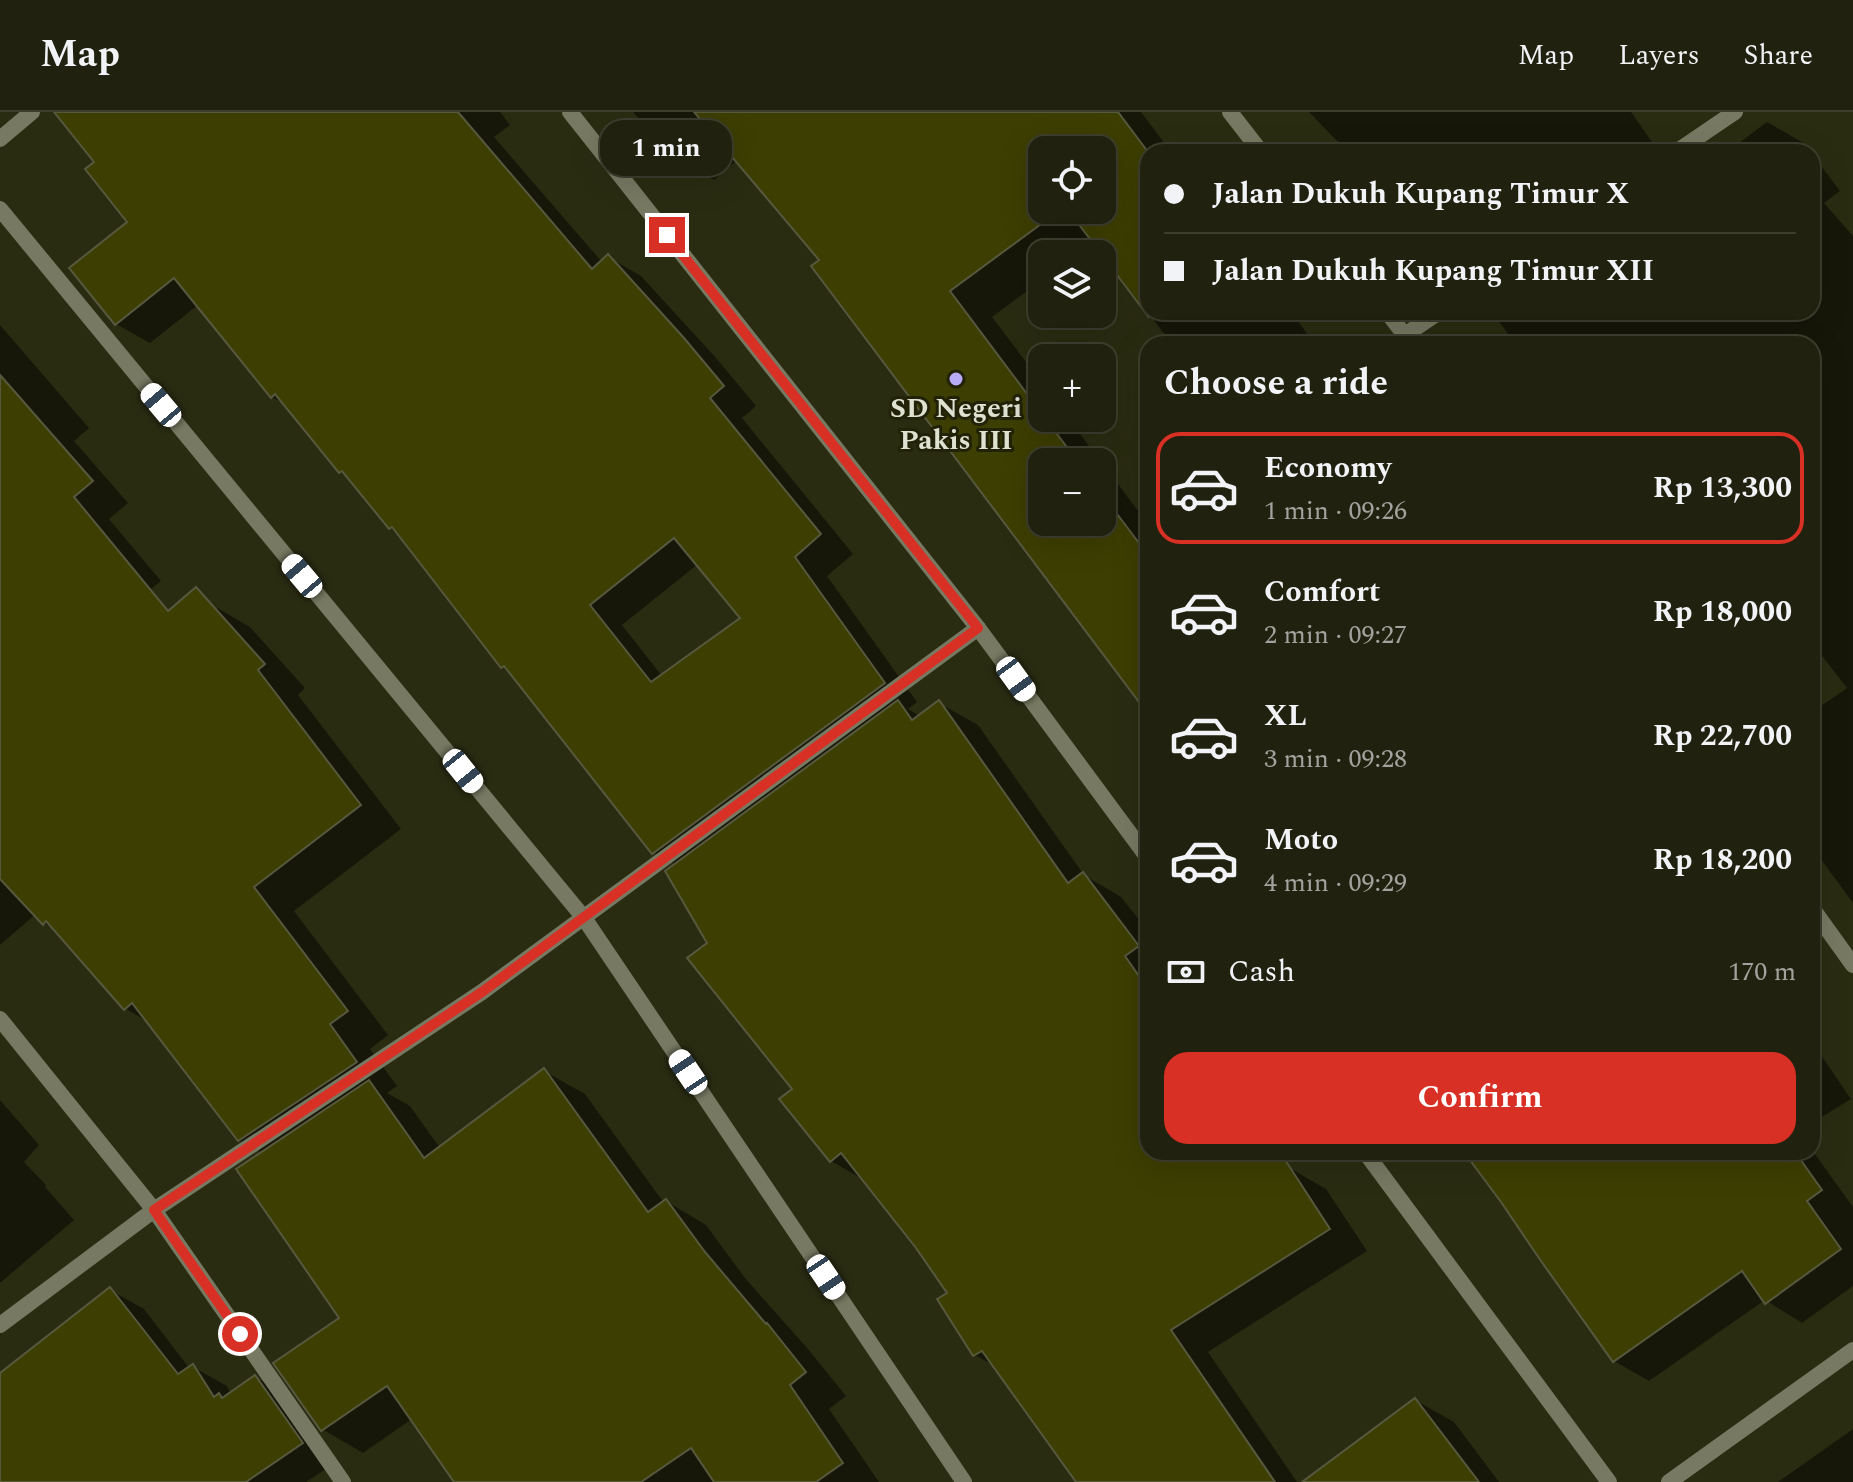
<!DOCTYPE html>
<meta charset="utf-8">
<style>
body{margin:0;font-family:Spectral,serif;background:#282917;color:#f1f3f6;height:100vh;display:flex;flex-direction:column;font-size:30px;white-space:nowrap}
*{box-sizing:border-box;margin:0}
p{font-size:26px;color:#a2a39e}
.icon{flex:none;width:44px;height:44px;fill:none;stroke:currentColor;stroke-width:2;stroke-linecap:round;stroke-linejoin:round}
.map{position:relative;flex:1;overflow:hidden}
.details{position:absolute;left:1140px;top:224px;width:680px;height:824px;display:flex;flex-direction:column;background:#20210e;border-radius:24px;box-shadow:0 8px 32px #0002,0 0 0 2px #3d3e2e}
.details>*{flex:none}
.top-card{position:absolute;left:1140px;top:32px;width:680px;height:176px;border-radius:24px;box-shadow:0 8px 32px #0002,0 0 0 2px #3d3e2e;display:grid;align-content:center;height:176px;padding:0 24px;background:#20210e}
.fabs{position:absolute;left:1028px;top:24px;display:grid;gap:16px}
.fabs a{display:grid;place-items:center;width:88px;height:88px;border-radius:16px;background:#20210e;box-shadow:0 8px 32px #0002,0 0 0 2px #3d3e2e;font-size:40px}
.end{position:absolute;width:36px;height:36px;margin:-18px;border:10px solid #d93025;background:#fff;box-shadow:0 0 0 4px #fff}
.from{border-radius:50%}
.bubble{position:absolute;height:56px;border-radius:24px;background:#20210e;box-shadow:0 8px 32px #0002,0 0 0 2px #3d3e2e;font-size:26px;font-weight:700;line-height:56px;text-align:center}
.car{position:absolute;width:24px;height:48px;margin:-24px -12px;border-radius:10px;box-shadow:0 0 6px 2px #0007;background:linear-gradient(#fff 24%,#345 0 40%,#fff 0 76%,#345 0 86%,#fff 0)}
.top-card b{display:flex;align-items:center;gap:28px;height:76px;font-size:30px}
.top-card b+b{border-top:2px solid #3d3e2e}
.top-card i{width:20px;height:20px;background:#f1f3f6}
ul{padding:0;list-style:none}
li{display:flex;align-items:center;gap:24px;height:112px;margin:0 16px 12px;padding:0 8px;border:4px solid transparent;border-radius:24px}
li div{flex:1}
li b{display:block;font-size:30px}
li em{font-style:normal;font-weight:700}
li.on{border-color:#d93025}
li>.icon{width:72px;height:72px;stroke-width:1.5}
h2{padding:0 24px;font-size:36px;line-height:96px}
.pay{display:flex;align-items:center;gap:20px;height:88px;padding:0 24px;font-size:30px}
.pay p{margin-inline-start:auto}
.button{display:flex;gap:16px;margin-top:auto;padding:16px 24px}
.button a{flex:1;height:92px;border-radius:24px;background:#d93025;color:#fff;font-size:32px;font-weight:700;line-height:92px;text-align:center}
header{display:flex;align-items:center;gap:48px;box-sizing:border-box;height:112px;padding:0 40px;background:#20210e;border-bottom:2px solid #3d3e2e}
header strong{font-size:38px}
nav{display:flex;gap:44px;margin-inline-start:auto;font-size:28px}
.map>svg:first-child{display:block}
</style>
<header>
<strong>Map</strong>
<nav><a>Map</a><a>Layers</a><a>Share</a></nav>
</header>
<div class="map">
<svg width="1853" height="1370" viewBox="0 0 1853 1370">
<rect width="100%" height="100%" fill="#2a2c12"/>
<g fill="#0007" fill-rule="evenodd">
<path d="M85,0H500L510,13L494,25L602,150L608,145L641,164L717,247L756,294L742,306L853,442L827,464L917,590L908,597L920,604L939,591L978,613L1084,763L1121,785L1148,819V1040H1248L1288,1055L1326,1077L1367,1139L1208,1240L1297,1370H1079L996,1255L975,1243L950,1182L917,1134L866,1069L831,1049L795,978L709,831L676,753L653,740L510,558L503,554L399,421L390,416L349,365L340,360L287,293L272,285L198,193L150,231L116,212L130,110L96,51ZM698,452L742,507L662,564L622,513Z"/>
<path d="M633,0H1141L1171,40H1148V200H1291L1315,232H1172L1094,129L1077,142H1042V168L992,205L1042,271V306H1068L1101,350H1042V410H1102V351L1148,412V599L822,149L737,48L714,68L670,43ZM1042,38H1102V98H1042Z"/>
<polygon points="1309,0 1631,0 1659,40 1356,40 1336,28"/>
<polygon points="1767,10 1802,30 1810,40 1727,40"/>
<polygon points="1812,42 1840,79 1824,91 1853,124 1853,791 1812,735 1812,600 1847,576 1812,531 1812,232 1515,232 1496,205 1504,200 1812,200"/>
<polygon points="0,213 89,316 74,329 128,391 109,407 161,469 0,598"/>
<polygon points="209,491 250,515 305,576 298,583 401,717 294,799 388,923 370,937 397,974 387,981 410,994 440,1036 544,959 585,982 664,1091 666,1089 706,1113 745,1166 808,1237 846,1284 829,1297 879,1370 465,1370 412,1307 363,1341 322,1317 342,1206 263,1041 239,1028 150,911 126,897 57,819 44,811 36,802 0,833 0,671"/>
<polygon points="1812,930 1851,987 1812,1011"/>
<polygon points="0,988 39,1033 24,1050 46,1073 45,1075 74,1108 0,1171"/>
<polygon points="1812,1038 1853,1095 1853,1174 1802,1211 1765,1188 1649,1269 1614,1249 1479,1040 1812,1040"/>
<polygon points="110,1178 144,1197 190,1257 193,1255 227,1274 231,1282 255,1265 289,1284 335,1351 306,1370 0,1370 0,1264"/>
<polygon points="1415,1288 1454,1310 1499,1370 1306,1370"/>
<polygon points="1853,1317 1853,1370 1778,1370"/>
</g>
<g fill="#3c3e02" stroke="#57593e" stroke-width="2" fill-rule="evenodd">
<path d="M54,0H458L592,157L608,142L684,226L724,274L710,286L821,422L795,445L885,571L652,742L504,554L501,556L392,415L389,417L342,359L339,361L275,282L271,286L174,166L115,213L69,156L127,110L85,57L94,50ZM674,426L740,506L651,570L590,493Z"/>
<polygon points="694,0 1118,0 1148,40 1148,204 1068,98 1102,98 1102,38 1042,38 1042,98 1060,98 950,179 1042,302 1042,306 1045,306 1078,350 1042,350 1042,410 1102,410 1102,382 1148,443 1148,602 811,154 819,148"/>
<polygon points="0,263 93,369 74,385 168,499 196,475 265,552 258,558 361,693 254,775 348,899 330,912 357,950 238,1029 132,891 124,898 46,809 43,813 0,767"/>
<polygon points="898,588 912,608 939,588 1068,771 1083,760 1139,834 1125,844 1148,877 1148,1040 1280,1040 1330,1117 1171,1218 1275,1370 1076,1370 982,1239 973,1244 937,1187 947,1181 916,1136 841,1041 830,1050 779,987 792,977 687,846 707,831 665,759"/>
<polygon points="544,956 648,1100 666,1087 705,1140 766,1212 767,1211 806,1260 790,1273 843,1351 816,1370 714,1370 691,1336 641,1370 454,1370 387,1274 321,1319 273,1251 339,1206 236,1057 369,968 424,1046"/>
<polygon points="1464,1040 1795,1040 1822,1078 1807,1089 1841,1137 1765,1192 1742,1159 1613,1250 1541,1149 1501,1090"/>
<polygon points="110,1175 178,1262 193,1252 214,1285 219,1281 222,1286 255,1263 303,1331 246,1370 0,1370 0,1261"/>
<polygon points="1415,1286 1479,1370 1302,1370"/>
</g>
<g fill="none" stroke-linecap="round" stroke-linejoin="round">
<g stroke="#777962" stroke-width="16">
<polyline points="570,0 978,516 1148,746"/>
<polyline points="1230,0 1261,40"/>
<polyline points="0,27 32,0"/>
<polyline points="1676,40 1735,0"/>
<polyline points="0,97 584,806 964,1370"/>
<polyline points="1387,200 1410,230"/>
<polyline points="1405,223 1439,200"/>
<polyline points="1812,796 1853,853"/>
<polyline points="1365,1040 1609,1370"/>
<polyline points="0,1213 154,1098 482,880 978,516"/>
<polyline points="1669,1370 1853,1238"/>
</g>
<polyline stroke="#777962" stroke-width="16" points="0,907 154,1098 343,1370"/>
</g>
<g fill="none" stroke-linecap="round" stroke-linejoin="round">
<polyline stroke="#d93025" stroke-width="10" points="240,1222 154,1098 482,880 978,516 667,123"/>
</g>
<circle fill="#b8abf7" stroke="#212208" stroke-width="3" cx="956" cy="267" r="8"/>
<g text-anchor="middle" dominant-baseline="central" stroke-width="6" stroke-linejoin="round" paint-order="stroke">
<g font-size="28" font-weight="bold" fill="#dfe1d1" stroke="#212208">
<text x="956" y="296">SD Negeri<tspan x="956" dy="32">Pakis III</tspan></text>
</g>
</g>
</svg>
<div class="fabs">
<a><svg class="icon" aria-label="locate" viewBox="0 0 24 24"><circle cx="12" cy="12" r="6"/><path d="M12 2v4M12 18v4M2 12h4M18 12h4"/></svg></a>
<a><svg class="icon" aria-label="layers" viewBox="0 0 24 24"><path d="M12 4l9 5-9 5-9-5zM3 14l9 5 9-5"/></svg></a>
<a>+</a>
<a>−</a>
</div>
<i class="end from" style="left:240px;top:1222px"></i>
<i class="end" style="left:667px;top:123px"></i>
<div class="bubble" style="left:600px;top:8px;width:132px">1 min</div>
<i class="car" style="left:161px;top:293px;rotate:320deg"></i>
<i class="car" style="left:302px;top:464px;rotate:320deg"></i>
<i class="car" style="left:1016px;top:567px;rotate:144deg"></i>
<i class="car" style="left:463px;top:659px;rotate:141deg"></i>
<i class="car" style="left:688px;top:960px;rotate:326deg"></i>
<i class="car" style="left:826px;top:1165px;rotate:146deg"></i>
<div class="top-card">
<b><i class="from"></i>Jalan Dukuh Kupang Timur X</b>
<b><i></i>Jalan Dukuh Kupang Timur XII</b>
</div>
<section class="details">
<h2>Choose a ride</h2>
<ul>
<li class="on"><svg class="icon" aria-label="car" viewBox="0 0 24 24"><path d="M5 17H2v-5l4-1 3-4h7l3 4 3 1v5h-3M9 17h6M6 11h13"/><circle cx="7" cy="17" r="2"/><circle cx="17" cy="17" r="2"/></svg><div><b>Economy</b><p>1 min · 09:26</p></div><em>Rp 13,300</em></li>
<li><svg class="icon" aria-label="car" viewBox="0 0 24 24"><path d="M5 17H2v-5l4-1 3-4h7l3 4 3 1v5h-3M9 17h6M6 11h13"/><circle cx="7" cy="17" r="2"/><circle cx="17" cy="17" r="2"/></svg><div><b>Comfort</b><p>2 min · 09:27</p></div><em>Rp 18,000</em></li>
<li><svg class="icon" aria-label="car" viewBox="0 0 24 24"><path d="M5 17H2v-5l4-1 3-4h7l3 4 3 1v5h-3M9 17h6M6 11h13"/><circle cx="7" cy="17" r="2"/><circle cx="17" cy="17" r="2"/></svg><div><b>XL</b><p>3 min · 09:28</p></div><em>Rp 22,700</em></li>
<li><svg class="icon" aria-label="car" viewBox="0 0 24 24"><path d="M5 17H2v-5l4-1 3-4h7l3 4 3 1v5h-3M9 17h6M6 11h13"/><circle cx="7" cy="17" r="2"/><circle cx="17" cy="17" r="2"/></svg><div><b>Moto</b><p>4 min · 09:29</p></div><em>Rp 18,200</em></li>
</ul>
<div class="pay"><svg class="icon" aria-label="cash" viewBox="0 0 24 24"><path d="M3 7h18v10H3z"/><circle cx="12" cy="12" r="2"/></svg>Cash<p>170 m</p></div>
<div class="button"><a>Confirm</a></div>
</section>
</div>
